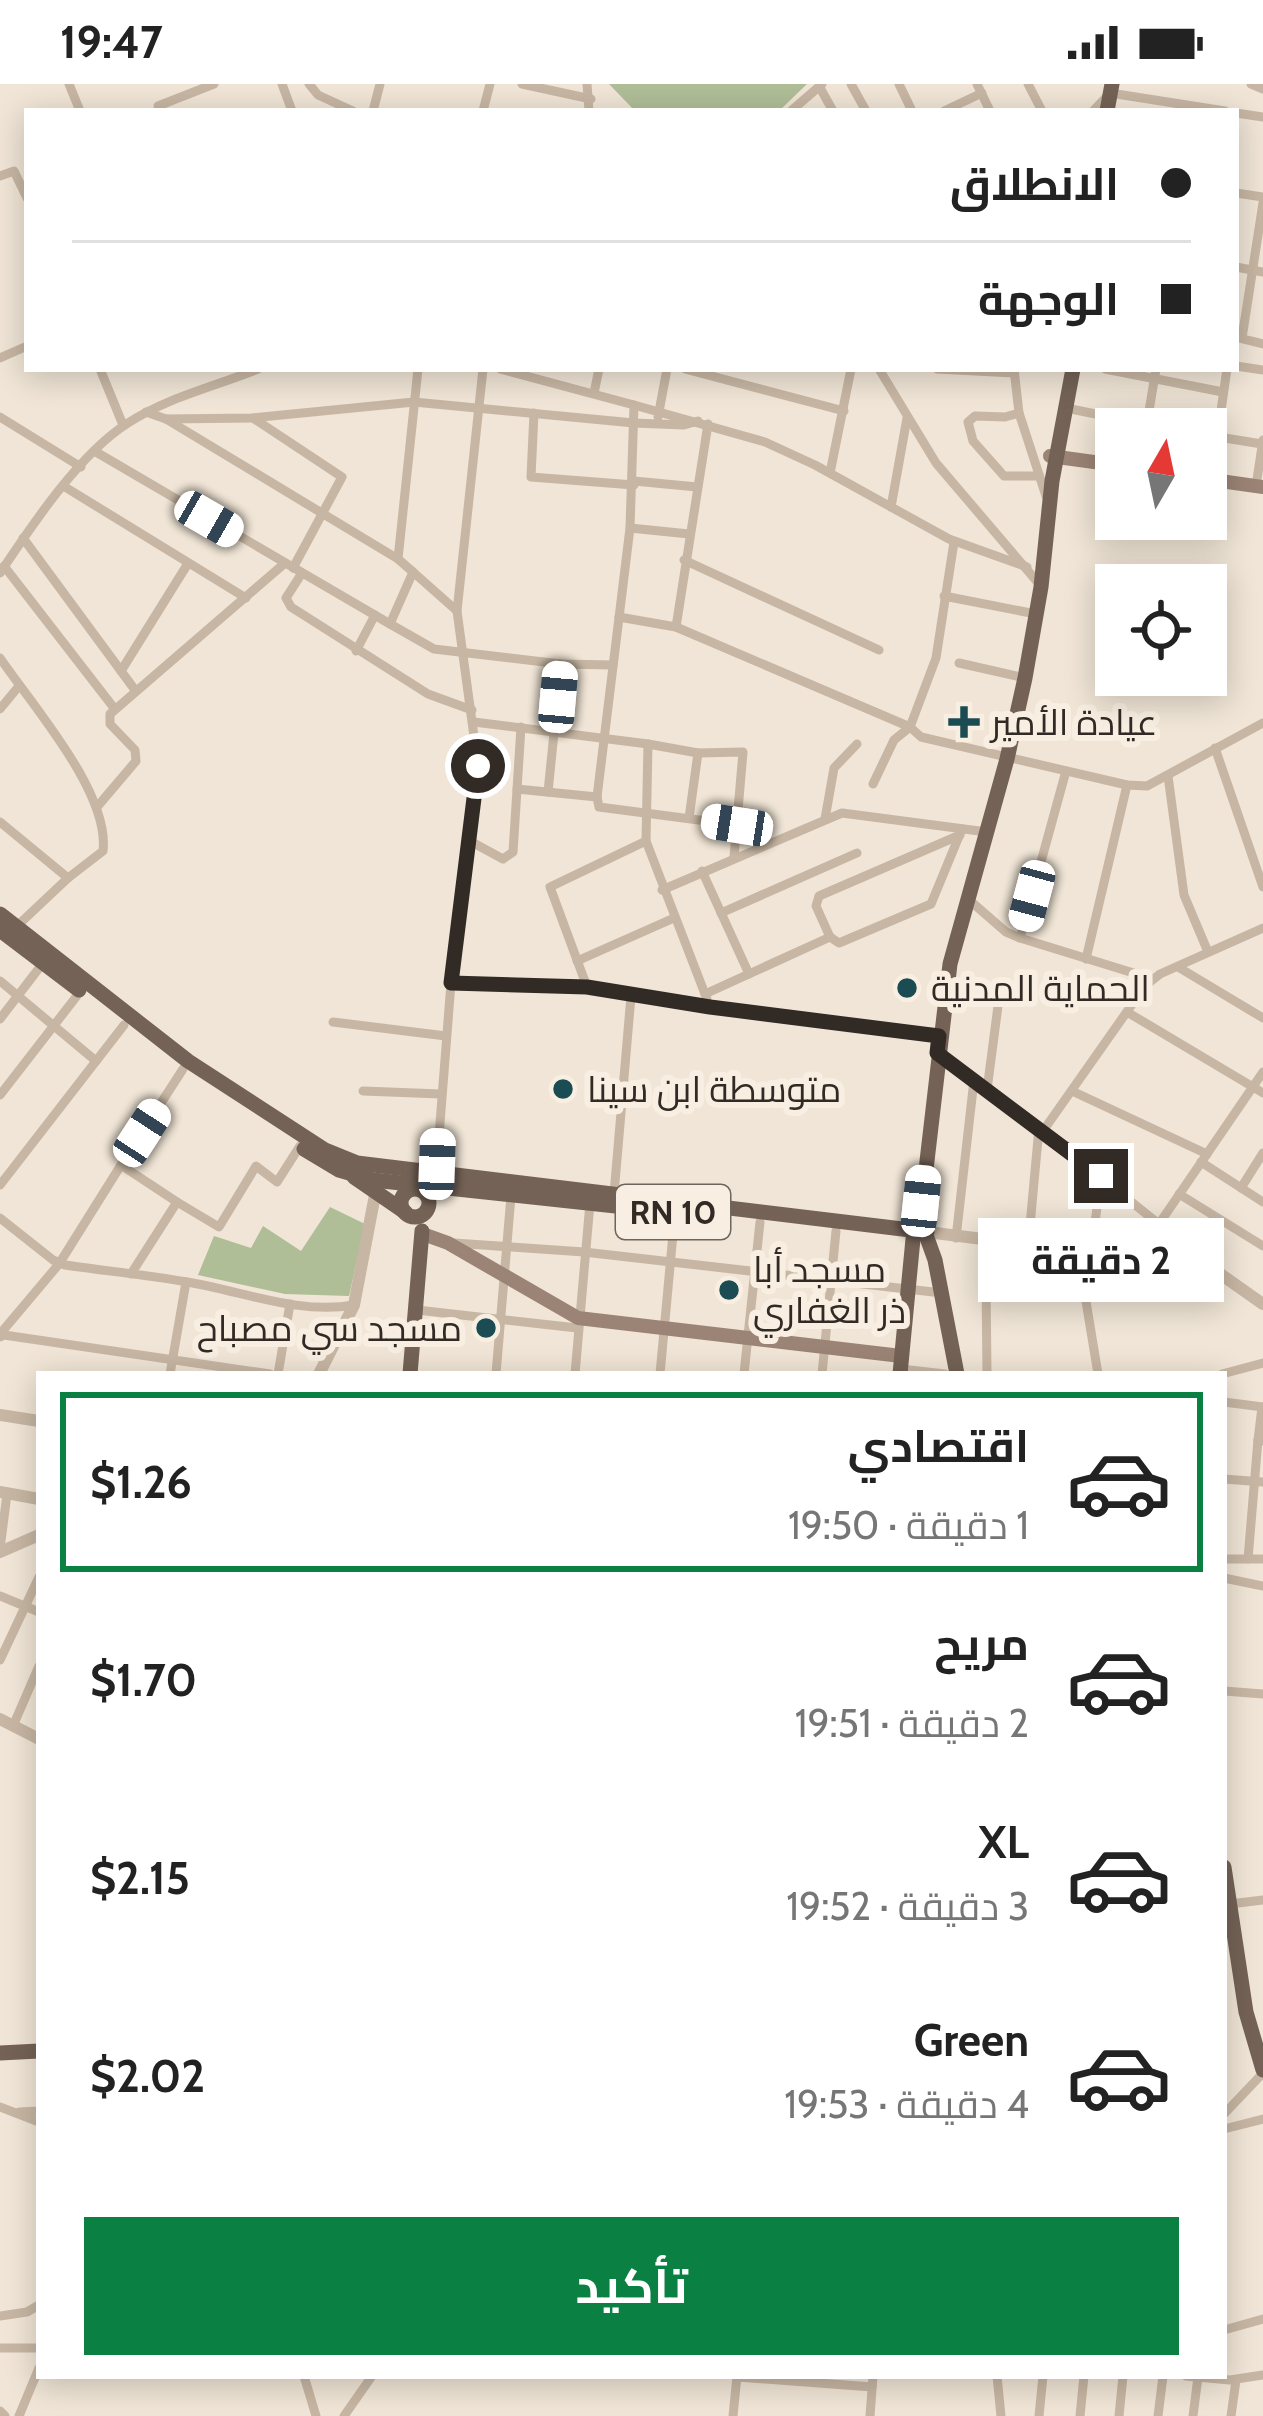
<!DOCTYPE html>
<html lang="ar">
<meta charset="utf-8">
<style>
body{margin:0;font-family:Cabin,Cairo,sans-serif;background:#f6f6f6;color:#222;direction:rtl;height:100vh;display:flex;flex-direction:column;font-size:45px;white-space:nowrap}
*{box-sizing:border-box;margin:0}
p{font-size:39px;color:#767676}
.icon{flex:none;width:66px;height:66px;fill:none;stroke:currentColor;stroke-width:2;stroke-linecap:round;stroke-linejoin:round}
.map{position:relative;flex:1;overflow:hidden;direction:ltr}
.details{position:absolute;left:36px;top:1287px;width:1191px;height:1008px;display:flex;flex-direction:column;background:#fff;border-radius:0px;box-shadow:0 6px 30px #0003;direction:rtl}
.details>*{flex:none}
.top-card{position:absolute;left:24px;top:24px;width:1215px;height:264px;border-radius:0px;box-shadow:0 6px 30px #0003;direction:rtl;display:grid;align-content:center;height:264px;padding:0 48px;background:#fff}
.needle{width:78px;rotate:9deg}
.fabs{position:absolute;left:1095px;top:324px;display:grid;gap:24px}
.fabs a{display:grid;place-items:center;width:132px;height:132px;border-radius:0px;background:#fff;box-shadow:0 6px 30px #0003;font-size:60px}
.end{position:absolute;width:54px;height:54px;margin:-27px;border:15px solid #322a25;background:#fff;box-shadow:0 0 0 6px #fff}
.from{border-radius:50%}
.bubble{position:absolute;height:84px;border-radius:0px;background:#fff;box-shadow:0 6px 30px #0003;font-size:39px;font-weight:700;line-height:84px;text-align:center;direction:rtl}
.car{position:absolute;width:36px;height:72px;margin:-36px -18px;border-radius:15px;box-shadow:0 0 9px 3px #0007;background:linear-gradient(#fff 24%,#345 0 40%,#fff 0 76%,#345 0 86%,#fff 0)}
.top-card b{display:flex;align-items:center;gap:42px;height:114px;font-size:45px}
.top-card b+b{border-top:3px solid #e0e0e0}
.top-card i{width:30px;height:30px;background:#222}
ul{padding:21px 0 0;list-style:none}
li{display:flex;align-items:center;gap:36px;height:180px;margin:0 24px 18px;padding:0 24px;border:6px solid transparent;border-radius:0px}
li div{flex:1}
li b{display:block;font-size:45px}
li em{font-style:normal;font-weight:700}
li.active{border-color:#0b8043}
li>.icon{width:108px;height:108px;stroke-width:1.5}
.cta{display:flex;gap:24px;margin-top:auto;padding:24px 48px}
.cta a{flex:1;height:138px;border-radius:0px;background:#0b8043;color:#fff;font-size:48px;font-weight:700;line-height:138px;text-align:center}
.status{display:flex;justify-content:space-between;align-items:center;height:84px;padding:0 60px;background:#fff;direction:ltr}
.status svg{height:33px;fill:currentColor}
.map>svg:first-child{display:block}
</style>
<div class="status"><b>19:47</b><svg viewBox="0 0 49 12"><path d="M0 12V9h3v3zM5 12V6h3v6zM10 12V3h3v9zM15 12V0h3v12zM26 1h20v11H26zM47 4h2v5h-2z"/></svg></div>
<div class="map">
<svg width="1263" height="2332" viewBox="0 0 1263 2332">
<rect width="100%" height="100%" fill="#f0e5d6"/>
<g fill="#afbe97">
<polygon points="609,0 807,0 779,27 635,27"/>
<polygon points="330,1123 365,1140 349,1212 285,1210 198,1191 214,1152 251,1164 263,1142 301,1167"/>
</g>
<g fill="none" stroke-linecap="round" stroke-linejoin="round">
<g stroke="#c7b6a3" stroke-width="9">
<polyline points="69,0 80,27"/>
<polyline points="282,0 292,27"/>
<polyline points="309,0 318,11 353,27"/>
<polyline points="522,0 591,15"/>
<polyline points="587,0 589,27"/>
<polyline points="851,0 866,27"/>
<polyline points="899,0 912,27"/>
<polyline points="977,0 990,27"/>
<polyline points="1028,0 1042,27"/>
<polyline points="1251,0 1263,5"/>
<polyline points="819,2 833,27"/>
<polyline points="158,22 214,0"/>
<polyline points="373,27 380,0"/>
<polyline points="483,27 490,0"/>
<polyline points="791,27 822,0"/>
<polyline points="944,27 982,9"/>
<polyline points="1093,27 1110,9 1225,27"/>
<polyline points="1236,29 1263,33"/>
<polyline points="0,92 14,87 27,114"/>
<polyline points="1236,109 1263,113"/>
<polyline points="1236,183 1263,188"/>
<polyline points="1239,254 1263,260"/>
<polyline points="1242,254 1263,119"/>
<polyline points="0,274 27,262"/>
<polyline points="1236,282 1263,286"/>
<polyline points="100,285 123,341"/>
<polyline points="500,285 634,321 630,444 597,713 517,705"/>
<polyline points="685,285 844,327"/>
<polyline points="879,285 936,379 1040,501"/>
<polyline points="937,285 1014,289"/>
<polyline points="1014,285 1019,329 1046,412"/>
<polyline points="1105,285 1223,308"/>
<polyline points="594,309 599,285"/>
<polyline points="634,321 765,358 815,381 949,455 1027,483"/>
<polyline points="1066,324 1170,345"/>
<polyline points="146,328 166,335 398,475"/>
<polyline points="534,329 531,393 634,401"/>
<polyline points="1019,329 1005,333 975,332 968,338 973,357 1004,392 1039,392"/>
<polyline points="0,333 81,383"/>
<polyline points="658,333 667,285"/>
<polyline points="253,334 342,393 293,484"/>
<polyline points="166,335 252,334 414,318 634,339 684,341 698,337"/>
<polyline points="1146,345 1156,285"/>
<polyline points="1206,351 1262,360"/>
<polyline points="96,368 390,540 413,488 398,475 418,285"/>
<polyline points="830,389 851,285"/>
<polyline points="1211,396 1227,285"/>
<polyline points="634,397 697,403"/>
<polyline points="1256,402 1263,356"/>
<polyline points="65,403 246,514"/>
<polyline points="891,423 907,334"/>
<polyline points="630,444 689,450"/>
<polyline points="23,454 135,606"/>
<polyline points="684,476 879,566"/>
<polyline points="4,482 114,624"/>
<polyline points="413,488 457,527"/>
<path d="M0,489C32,441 80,369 128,339C166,314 216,302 258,285"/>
<polyline points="302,489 286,514 291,523 428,610 472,626"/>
<polyline points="944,512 1036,530"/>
<polyline points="619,533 676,543 910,643 921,653 1127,701 1147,702 1263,639"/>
<polyline points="390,540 434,565 561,580 548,708"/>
<polyline points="676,543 708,340"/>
<polyline points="356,567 375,531"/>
<path d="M0,574C32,621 110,709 103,767L68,794"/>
<polyline points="959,579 1025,594"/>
<polyline points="561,580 613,581"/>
<polyline points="121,587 187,481"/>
<polyline points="0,625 19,602"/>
<polyline points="474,638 648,660 646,757 710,923"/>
<polyline points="648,660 698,669 743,668 734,773"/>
<polyline points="1215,664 1263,803"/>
<polyline points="1066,687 1020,854 1153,895"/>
<polyline points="1168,692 1184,811 1208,868"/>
<polyline points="873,700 894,656 910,643 936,574 954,458"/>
<polyline points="597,713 599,723 737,741"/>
<polyline points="97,723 136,677 135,666 110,640 110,630 285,479"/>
<polyline points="689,734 698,669"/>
<polyline points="825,735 834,684 857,660"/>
<polyline points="0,738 68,794 16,843"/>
<polyline points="468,756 503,775 513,768 521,643"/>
<polyline points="702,787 749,890"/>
<polyline points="662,806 842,729 987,748"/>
<polyline points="968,815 1006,848 1020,854"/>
<polyline points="721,829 857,769"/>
<polyline points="830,853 816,822 819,812 960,751"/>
<polyline points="1086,875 1127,701"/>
<polyline points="577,877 674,834"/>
<polyline points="1178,883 1263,934"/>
<polyline points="0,897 96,977"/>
<polyline points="451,899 587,903 710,923 939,952"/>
<polyline points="587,903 550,803 646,757"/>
<polyline points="705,910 830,853 839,859 931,820 962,745"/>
<polyline points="1127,928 1263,1009"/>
<polyline points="0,935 43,879"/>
<polyline points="333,938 446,952"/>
<polyline points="939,971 1043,1047 1215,1185"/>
<polyline points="987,1006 1001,899"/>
<polyline points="363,1007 441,1010"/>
<polyline points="1072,1007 1207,1070"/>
<polyline points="0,1011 83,904"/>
<polyline points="1043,1047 1145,902 1160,890 1263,844"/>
<polyline points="1201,1078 1263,1118"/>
<polyline points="121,1081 183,985"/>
<polyline points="436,1090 451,899 478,682 457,527 483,285"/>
<polyline points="0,1101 124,941"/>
<polyline points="1241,1104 1263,1069"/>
<polyline points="614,1110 631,912"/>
<polyline points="1179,1110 1263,1162"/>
<polyline points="177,1118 219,1143 256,1082 277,1098 300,1062"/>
<path d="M0,1134L53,1176L65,1181C106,1187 147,1191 187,1198C242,1207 299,1231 354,1221"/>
<polyline points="1159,1140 1263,988"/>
<polyline points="956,1154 974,996"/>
<polyline points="454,1159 584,1168 942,1209"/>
<polyline points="1028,1163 1039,1044"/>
<polyline points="1078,1169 1098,1290"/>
<polyline points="1091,1170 1101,1092"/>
<polyline points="417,1226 577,1244"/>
<polyline points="0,1250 59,1180 121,1081 177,1118 131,1190"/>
<polyline points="0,1253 4,1251 270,1290"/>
<polyline points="901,1285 945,1290"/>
<polyline points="170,1290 186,1198"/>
<polyline points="278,1290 290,1220"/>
<polyline points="496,1290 511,1112"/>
<polyline points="575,1290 590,1119"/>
<polyline points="660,1290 676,1118"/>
<polyline points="744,1290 760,1138"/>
<polyline points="822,1290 836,1147"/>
<polyline points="987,1290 986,1199 1048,1192 1054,1185 1057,1166"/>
<polyline points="1222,1290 1263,1279"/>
<polyline points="1224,1318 1263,1323"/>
<polyline points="1262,1323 1258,1356 1263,1357"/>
<polyline points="1224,1395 1263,1398"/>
<polyline points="0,1465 7,1410"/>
<polyline points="1224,1475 1263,1475"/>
<polyline points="1248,1475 1258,1356"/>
<polyline points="1224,1494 1263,1502"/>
<polyline points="0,1512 39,1528"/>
<polyline points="0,1576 39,1493"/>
<polyline points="1224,1607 1263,1610"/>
<polyline points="13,1642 39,1582"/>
<polyline points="1230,1820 1263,1816"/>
<polyline points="0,2023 39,2038"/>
<polyline points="19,2028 39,2027"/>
<polyline points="1224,2030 1263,1989"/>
<polyline points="1224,2045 1263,2035"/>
<polyline points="0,2232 27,2228 39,2221"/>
<polyline points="1224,2246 1263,2235"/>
<polyline points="0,2264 39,2264"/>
<polyline points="304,2292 316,2332"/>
<polyline points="997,2292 1001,2332"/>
<polyline points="1186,2292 1230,2296 1263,2291"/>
<polyline points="737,2293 872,2303"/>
<polyline points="0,2327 5,2332"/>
<polyline points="19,2332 39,2284"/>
<polyline points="344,2332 372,2292"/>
<polyline points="733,2332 737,2292"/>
<polyline points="870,2332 873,2292"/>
<polyline points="1039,2332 1043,2292"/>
<polyline points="1080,2332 1084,2292"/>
<polyline points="1119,2332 1123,2292"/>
<polyline points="1158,2332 1163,2292"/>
<polyline points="1193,2332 1198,2293"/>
<polyline points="1231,2332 1236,2296"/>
</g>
<g stroke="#c7b6a3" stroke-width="12">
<polyline points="927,1148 1199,1182 1219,1189 1263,1220"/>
<polyline points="319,1290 354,1221 375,1111"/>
<polyline points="0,1331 39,1337"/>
<polyline points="0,1408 39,1415"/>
<polyline points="0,1468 39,1451"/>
<polyline points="0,1635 39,1655"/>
</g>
<g stroke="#9b8475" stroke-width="14">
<polyline points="1050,372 1116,381"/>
<polyline points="1206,395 1263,403"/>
<polyline points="423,1150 448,1159 578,1234 901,1272"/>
</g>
<g stroke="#746256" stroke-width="15">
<polyline points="1107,27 1112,0"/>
<polyline points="0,830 188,977 325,1066 357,1079 927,1148"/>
<polyline points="0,846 79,906"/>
<polyline points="304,1065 339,1086 373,1096 625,1123"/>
<polyline points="354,1093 405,1128"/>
<circle cx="415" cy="1119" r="14"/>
<polyline points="922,1140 935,1176 957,1290"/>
<polyline points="410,1290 422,1147"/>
<polyline points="900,1290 913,1155 920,1137 950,880 1007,675 1025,594 1041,503 1052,397 1073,285"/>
<polyline points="1224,1783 1246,1928 1263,1986"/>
<polyline points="0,1969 39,1967"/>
</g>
</g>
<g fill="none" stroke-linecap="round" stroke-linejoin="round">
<polyline stroke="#322a25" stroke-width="15" points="478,682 451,899 587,903 710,923 939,952 937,969 1101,1092"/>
</g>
<g fill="#1c4c53" stroke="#f8efe2" stroke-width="4.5">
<path d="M958 620h12v12h12v12h-12v12h-12v-12h-12v-12h12z"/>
<circle cx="907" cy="904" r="12"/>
<circle cx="563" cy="1005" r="12"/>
<circle cx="729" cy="1206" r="12"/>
<circle cx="486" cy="1244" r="12"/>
</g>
<g text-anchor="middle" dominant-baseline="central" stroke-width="12" stroke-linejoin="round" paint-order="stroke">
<rect fill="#f8efe2" stroke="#6d655e" stroke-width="3" x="616" y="1101" width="114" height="54" rx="9"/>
<g font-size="33" font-weight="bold" fill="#322a25">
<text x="673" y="1128">RN 10</text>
</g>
<g font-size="36" fill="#322a25" stroke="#f8efe2" text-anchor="start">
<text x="991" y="638">عيادة الأمير</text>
<text x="931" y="904">الحماية المدنية</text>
<text x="587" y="1005">متوسطة ابن سينا</text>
<text x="753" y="1185">مسجد أبا<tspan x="753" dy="41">ذر الغفاري</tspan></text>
<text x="462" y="1244" text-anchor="end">مسجد سي مصباح</text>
</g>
</g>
</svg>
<div class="fabs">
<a><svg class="needle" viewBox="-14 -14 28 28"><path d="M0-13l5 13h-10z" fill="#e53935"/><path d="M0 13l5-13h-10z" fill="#767676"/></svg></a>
<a><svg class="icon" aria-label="locate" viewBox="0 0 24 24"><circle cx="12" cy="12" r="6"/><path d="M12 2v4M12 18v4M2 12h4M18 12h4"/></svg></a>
</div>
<i class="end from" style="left:478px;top:682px"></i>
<i class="end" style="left:1101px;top:1092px"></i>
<div class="bubble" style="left:978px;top:1134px;width:246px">2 دقيقة</div>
<i class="car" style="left:209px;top:435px;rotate:120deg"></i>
<i class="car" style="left:558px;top:613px;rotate:5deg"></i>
<i class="car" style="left:737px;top:741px;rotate:279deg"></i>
<i class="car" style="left:1032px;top:812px;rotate:195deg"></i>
<i class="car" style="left:142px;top:1049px;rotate:33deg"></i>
<i class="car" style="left:437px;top:1080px;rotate:2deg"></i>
<i class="car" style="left:921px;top:1117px;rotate:6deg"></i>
<div class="top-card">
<b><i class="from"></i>الانطلاق</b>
<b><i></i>الوجهة</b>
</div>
<section class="details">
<ul>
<li class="active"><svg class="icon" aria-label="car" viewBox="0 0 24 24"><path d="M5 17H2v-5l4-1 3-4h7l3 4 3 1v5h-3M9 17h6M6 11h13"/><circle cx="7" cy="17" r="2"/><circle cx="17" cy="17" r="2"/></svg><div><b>اقتصادي</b><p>1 دقيقة · 19:50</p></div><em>$1.26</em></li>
<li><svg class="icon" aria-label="car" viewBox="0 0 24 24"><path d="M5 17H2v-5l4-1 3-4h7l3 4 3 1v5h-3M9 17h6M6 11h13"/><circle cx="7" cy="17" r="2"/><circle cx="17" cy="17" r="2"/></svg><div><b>مريح</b><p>2 دقيقة · 19:51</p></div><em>$1.70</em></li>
<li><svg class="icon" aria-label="car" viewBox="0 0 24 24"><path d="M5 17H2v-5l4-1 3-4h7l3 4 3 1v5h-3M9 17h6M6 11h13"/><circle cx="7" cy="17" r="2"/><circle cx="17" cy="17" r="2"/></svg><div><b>XL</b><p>3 دقيقة · 19:52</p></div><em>$2.15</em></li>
<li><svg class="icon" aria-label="car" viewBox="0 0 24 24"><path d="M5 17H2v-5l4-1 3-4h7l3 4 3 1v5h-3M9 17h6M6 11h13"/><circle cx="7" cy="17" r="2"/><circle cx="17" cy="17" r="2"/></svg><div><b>Green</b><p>4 دقيقة · 19:53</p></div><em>$2.02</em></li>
</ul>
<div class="cta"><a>تأكيد</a></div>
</section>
</div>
